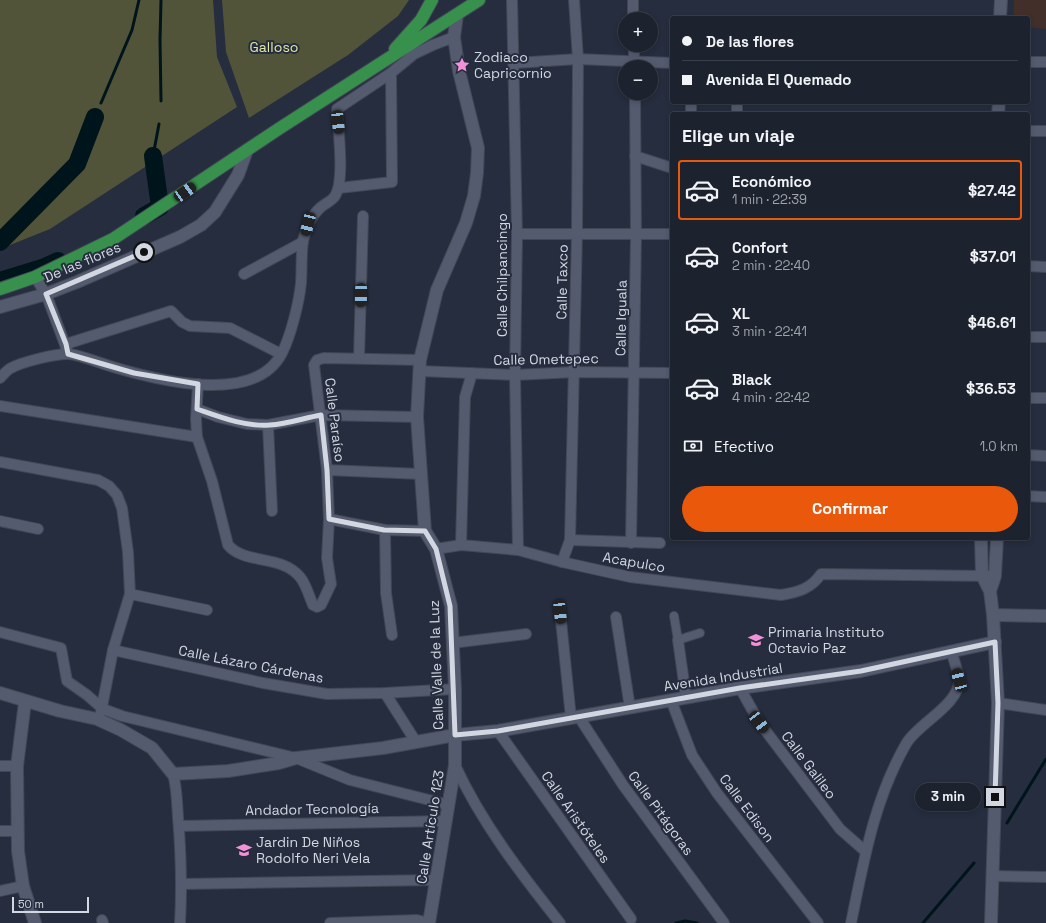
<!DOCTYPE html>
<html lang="es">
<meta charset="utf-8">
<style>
body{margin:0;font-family:"Space Grotesk",sans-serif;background:#292f3a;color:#f1f3f6;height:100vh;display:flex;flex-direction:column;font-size:15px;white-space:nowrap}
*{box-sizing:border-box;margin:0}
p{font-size:13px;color:#a0a4aa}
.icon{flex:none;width:22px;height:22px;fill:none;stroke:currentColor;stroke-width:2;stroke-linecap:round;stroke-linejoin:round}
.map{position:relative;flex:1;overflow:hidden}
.drawer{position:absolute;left:670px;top:112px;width:360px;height:428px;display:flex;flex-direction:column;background:#1c222e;border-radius:4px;box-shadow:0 2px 6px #0003,0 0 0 1px #3a3f4a}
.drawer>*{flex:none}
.guide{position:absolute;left:670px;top:16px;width:360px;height:88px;border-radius:4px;box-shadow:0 2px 6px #0003,0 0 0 1px #3a3f4a;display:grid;align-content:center;height:88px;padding:0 12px;background:#1c222e}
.controls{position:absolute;left:618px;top:12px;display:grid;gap:8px}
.controls a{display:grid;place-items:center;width:40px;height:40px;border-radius:50%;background:#1c222e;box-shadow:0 2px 6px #0003,0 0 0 1px #3a3f4a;font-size:20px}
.scale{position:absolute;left:12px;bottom:10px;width:77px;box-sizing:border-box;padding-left:4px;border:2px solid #d2d7e2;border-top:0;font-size:11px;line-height:14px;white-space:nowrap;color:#d2d7e2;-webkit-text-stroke:3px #262d3e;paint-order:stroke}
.end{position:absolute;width:18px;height:18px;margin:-9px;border:5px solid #d2d7e2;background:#111;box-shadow:0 0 0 2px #111}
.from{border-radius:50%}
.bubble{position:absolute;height:28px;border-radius:14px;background:#1c222e;box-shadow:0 2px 6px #0003,0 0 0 1px #3a3f4a;font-size:13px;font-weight:600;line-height:28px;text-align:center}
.car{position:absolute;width:12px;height:24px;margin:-12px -6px;border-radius:5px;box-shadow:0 0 3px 1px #0007;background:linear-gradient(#222 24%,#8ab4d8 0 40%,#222 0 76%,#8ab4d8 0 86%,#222 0)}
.guide b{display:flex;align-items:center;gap:14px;height:38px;font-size:15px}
.guide b+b{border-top:1px solid #3a3f4a}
.guide i{width:10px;height:10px;background:#f1f3f6}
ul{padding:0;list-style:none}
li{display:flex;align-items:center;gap:12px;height:60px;margin:0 8px 6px;padding:0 4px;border:2px solid transparent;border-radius:4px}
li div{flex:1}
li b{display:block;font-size:15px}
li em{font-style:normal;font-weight:600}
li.on{border-color:#ea580c}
li>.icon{width:36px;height:36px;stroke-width:1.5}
h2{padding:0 12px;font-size:18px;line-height:48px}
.pay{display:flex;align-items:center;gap:10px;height:44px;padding:0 12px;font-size:15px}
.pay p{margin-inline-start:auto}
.primary-button{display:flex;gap:8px;margin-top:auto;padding:8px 12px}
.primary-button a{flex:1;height:46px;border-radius:24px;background:#ea580c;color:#fff;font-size:16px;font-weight:600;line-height:46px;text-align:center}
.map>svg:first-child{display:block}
</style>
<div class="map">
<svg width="1046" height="923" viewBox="0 0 1046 923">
<rect width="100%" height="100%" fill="#262d3e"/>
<polygon fill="#422f29" points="1014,0 1046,0 1046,29 1028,27 1028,18 1014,18"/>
<g fill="#515439">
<polygon points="0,0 213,0 217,57 237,107 50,229 0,249"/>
<polygon points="222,0 409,0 398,16 348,55 249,118 226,52"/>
</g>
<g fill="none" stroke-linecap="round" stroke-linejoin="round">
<g stroke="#00151b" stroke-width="3">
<polyline points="161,101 160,40 161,0"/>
<polyline points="101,103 132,30 139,0"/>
<polyline points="153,156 159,124"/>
<polyline points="1007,823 1046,759"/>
<polyline points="676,923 685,921 697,923"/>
<polyline points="923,923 974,863"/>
</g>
<g stroke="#00151b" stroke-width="18">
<polyline points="144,216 160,207 153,156"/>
<polyline points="0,242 77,164 95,117"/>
<polyline points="0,281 45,267 58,261"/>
</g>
<g stroke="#424755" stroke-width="10">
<polyline id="pedestrian" points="674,616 678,640 700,633"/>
</g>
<g stroke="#424755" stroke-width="12">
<g id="minor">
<polyline points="512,0 517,234 515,375 518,550"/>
<polyline points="633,0 633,19"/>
<polyline points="634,45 634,67"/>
<polyline points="1028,62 1046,62"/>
<polyline points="515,63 578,59 672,63"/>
<polyline points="691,102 691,114"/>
<polyline points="737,114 737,102"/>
<polyline points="1028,131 1046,131"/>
<polyline points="635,156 672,168"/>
<polyline points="339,188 392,182 391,73"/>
<polyline points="517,234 672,234"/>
<polyline points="1028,266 1046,267"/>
<polyline points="244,274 303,242"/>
<polyline points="35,277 46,294 67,350"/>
<polyline points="1028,337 1046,337"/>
<polyline points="66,344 171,311 182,322 190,326 230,328 281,354"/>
<polyline points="359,358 363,216"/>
<polyline points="420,371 515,375 575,372 672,373"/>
<path d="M0,378C3,375 7,370 11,368C22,362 54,354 67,354C76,353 102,364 113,367C157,380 255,406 282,353C291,335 299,303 301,283C302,269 301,255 303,241C306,229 310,217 319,209C324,204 332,201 335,196C345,181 338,128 337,109L391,73L414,54L433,45L454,37"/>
<path d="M198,384L196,419L197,437L212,481L228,545C245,565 281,554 300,577C306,584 309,596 313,605L317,607L321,605L331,584L327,558L329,519L327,470L314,365L317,360L324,358L420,360"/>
<polyline points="1028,398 1046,398"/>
<polyline points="0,406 197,437"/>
<polyline points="197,409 218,417 247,424 268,425 321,415 417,417"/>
<polyline points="268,425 272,511"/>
<polyline points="1028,455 1046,456"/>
<polyline points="0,462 98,480 109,486 117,495 122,508 128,552 130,594 113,650 101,712"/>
<polyline points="327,470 421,474"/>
<polyline points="1028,496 1046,497"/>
<polyline points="329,519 385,530 425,531"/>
<polyline points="0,521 38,529"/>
<polyline points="385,530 386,593 392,635"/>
<polyline points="570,540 660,543"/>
<polyline points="631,543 636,235 635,93"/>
<polyline points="461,545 465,397 472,373"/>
<path d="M436,549L461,545L518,550L562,562L630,577L781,595C798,592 811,589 821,574L990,576"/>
<polyline points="562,562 570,540 577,233 578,59 574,0"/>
<polyline points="130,594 207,610"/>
<polyline points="560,611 571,718"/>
<polyline points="616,617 630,708"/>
<polyline points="0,632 61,648 67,681 87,695 103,709 122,716 296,758 350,780 449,805"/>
<polyline points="678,640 686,697"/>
<polyline points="452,643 526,634"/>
<polyline points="113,650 263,683 327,694 385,693 455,689"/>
<polyline points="740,688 759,722 840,829 865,851"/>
<polyline points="385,693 416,742"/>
<polyline points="671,700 692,755 717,793 818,923"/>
<polyline points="998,703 1046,710"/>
<polyline points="579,717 623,785 724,923"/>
<polyline points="498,731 631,919"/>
<path d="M455,765C481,822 521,874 560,923"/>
<polyline points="0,766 17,766"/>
<path d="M173,774C177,788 177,803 178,817C181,853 182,888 180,923"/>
<polyline points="179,826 446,821"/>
<polyline points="0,831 18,831"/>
<polyline points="993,876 1046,877"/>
<polyline points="182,884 436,880"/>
<polyline points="0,891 23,886"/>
<polyline points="102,920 103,923"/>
<polyline points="330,923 417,920 429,923"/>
<path d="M851,923C864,860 874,800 906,744C917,724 961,704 959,679C958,671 954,661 952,653"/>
</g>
</g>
<g stroke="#424755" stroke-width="14">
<g id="tertiary">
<polyline points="0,307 46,294 77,282 180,237 201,225 215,212 238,175 247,150"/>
<polyline points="993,615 1046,616"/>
<polyline points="0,693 60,711 97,719 121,730 152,748 173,774 228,771 279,763 296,758 383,748 455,735 498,731 740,688 861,671 995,642"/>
<polyline points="25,702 17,766 18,851 23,886 35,923"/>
<polyline points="429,923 455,765 455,689 451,606 436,549 425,531 417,417 420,360 437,290 466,223 474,196 477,173 478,148 459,71 454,37 457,15"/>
</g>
</g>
<g stroke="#424755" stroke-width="14">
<g id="secondary">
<polyline points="1000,18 1001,0"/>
<polyline points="998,114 999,102"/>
<polyline points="981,538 982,575 990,591 993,615 998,703 991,923"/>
<polyline points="990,591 995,576 997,538"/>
</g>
</g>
<g stroke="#424755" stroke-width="14">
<g id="trunk">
<polyline points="395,49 421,20 432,0"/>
<polyline points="0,289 35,277 113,239 280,128 479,0"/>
</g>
</g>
<use href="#pedestrian" stroke="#545b6f" stroke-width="8"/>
<use href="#minor" stroke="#545b6f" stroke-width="10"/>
<use href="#tertiary" stroke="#545b6f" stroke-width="12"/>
<use href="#secondary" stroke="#545b6f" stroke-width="12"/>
<use href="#trunk" stroke="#37904c" stroke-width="12"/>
</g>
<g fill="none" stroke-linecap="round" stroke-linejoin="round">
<path stroke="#d2d7e2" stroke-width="5" d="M144,252L46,294L66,344L68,354L134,373L198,384L197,409C220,417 245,427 270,425C287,424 304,418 321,415L327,470L329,519L384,530L425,531L436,549L450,606L455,735L498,731L740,688L861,671L995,642L998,703L995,797"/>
</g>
<defs>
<g id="sight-bare" transform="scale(1.2)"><path d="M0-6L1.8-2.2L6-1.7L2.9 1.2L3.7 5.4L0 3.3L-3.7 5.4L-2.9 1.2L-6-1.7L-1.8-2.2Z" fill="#f391d6" stroke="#262d3e" stroke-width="2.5" paint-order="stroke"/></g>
<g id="school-bare" transform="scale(1.2)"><path d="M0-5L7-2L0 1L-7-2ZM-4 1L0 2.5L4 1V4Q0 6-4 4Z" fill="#f391d6" stroke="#262d3e" stroke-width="2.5" paint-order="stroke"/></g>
</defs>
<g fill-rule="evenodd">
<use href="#sight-bare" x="462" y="65"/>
<use href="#school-bare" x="756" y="640"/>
<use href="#school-bare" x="244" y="850"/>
</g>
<g text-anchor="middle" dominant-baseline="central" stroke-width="4" stroke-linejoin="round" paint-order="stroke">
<g font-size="14" fill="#e1e9a4" stroke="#262d3e">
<text x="274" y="47">Galloso</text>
</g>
<g font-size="14" fill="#d2d7e2" stroke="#262d3e" text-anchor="start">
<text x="474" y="57">Zodiaco<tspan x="474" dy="16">Capricornio</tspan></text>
<text x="768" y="632">Primaria Instituto<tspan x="768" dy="16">Octavio Paz</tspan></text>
<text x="256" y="842">Jardin De Niños<tspan x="256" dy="16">Rodolfo Neri Vela</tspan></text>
</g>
<g font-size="14" fill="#d2d7e2" stroke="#262d3e">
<text transform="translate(82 262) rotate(-23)">De las flores</text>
<text transform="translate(502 275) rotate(-90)">Calle Chilpancingo</text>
<text transform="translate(562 282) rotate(-89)">Calle Taxco</text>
<text transform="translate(621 318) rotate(-89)">Calle Iguala</text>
<text transform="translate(546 359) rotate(-1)">Calle Ometepec</text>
<text transform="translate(335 420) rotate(83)">Calle Paraíso</text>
<text transform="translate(634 562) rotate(10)">Acapulco</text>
<text transform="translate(251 664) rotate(11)">Calle Lázaro Cárdenas</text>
<text transform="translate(436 665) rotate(-92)">Calle Valle de la Luz</text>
<text transform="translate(723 677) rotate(-9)">Avenida Industrial</text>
<text transform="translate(809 765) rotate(53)">Calle Galileo</text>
<text transform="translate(747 808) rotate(53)">Calle Edison</text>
<text transform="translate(312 809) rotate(-1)">Andador Tecnología</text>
<text transform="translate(661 813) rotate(54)">Calle Pitágoras</text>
<text transform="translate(576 817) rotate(55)">Calle Aristóteles</text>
<text transform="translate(430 827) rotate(-81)">Calle Artículo 123</text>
</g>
</g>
</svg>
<div class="controls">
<a>+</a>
<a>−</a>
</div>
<div class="scale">50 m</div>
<i class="end from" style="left:144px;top:252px"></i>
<i class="end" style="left:995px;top:797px"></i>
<div class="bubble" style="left:915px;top:783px;width:66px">3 min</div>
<i class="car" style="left:338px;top:122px;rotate:174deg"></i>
<i class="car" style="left:185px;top:192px;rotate:55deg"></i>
<i class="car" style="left:308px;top:224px;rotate:194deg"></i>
<i class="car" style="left:361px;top:295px;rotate:181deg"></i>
<i class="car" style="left:560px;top:612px;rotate:174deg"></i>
<i class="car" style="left:959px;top:680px;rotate:345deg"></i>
<i class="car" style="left:759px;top:722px;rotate:143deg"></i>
<div class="guide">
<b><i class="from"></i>De las flores</b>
<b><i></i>Avenida El Quemado</b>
</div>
<section class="drawer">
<h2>Elige un viaje</h2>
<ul>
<li class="on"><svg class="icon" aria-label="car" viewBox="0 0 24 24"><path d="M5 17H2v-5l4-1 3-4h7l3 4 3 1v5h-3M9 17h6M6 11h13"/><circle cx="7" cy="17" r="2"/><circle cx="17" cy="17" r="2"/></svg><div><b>Económico</b><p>1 min · 22:39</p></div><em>$27.42</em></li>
<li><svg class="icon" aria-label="car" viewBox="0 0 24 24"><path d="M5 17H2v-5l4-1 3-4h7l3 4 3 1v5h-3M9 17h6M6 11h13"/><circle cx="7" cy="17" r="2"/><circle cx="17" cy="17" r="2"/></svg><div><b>Confort</b><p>2 min · 22:40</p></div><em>$37.01</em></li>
<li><svg class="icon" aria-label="car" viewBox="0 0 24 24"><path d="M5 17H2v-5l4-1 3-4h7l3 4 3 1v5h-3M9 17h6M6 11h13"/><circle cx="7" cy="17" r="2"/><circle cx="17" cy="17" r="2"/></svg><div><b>XL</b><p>3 min · 22:41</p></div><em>$46.61</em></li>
<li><svg class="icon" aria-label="car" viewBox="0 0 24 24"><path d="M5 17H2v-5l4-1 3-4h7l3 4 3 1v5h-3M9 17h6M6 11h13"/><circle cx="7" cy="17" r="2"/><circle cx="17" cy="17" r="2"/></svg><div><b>Black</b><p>4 min · 22:42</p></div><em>$36.53</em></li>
</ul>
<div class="pay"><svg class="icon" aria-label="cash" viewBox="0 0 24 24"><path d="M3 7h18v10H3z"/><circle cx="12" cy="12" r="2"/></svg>Efectivo<p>1.0 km</p></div>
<div class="primary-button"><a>Confirmar</a></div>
</section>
</div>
